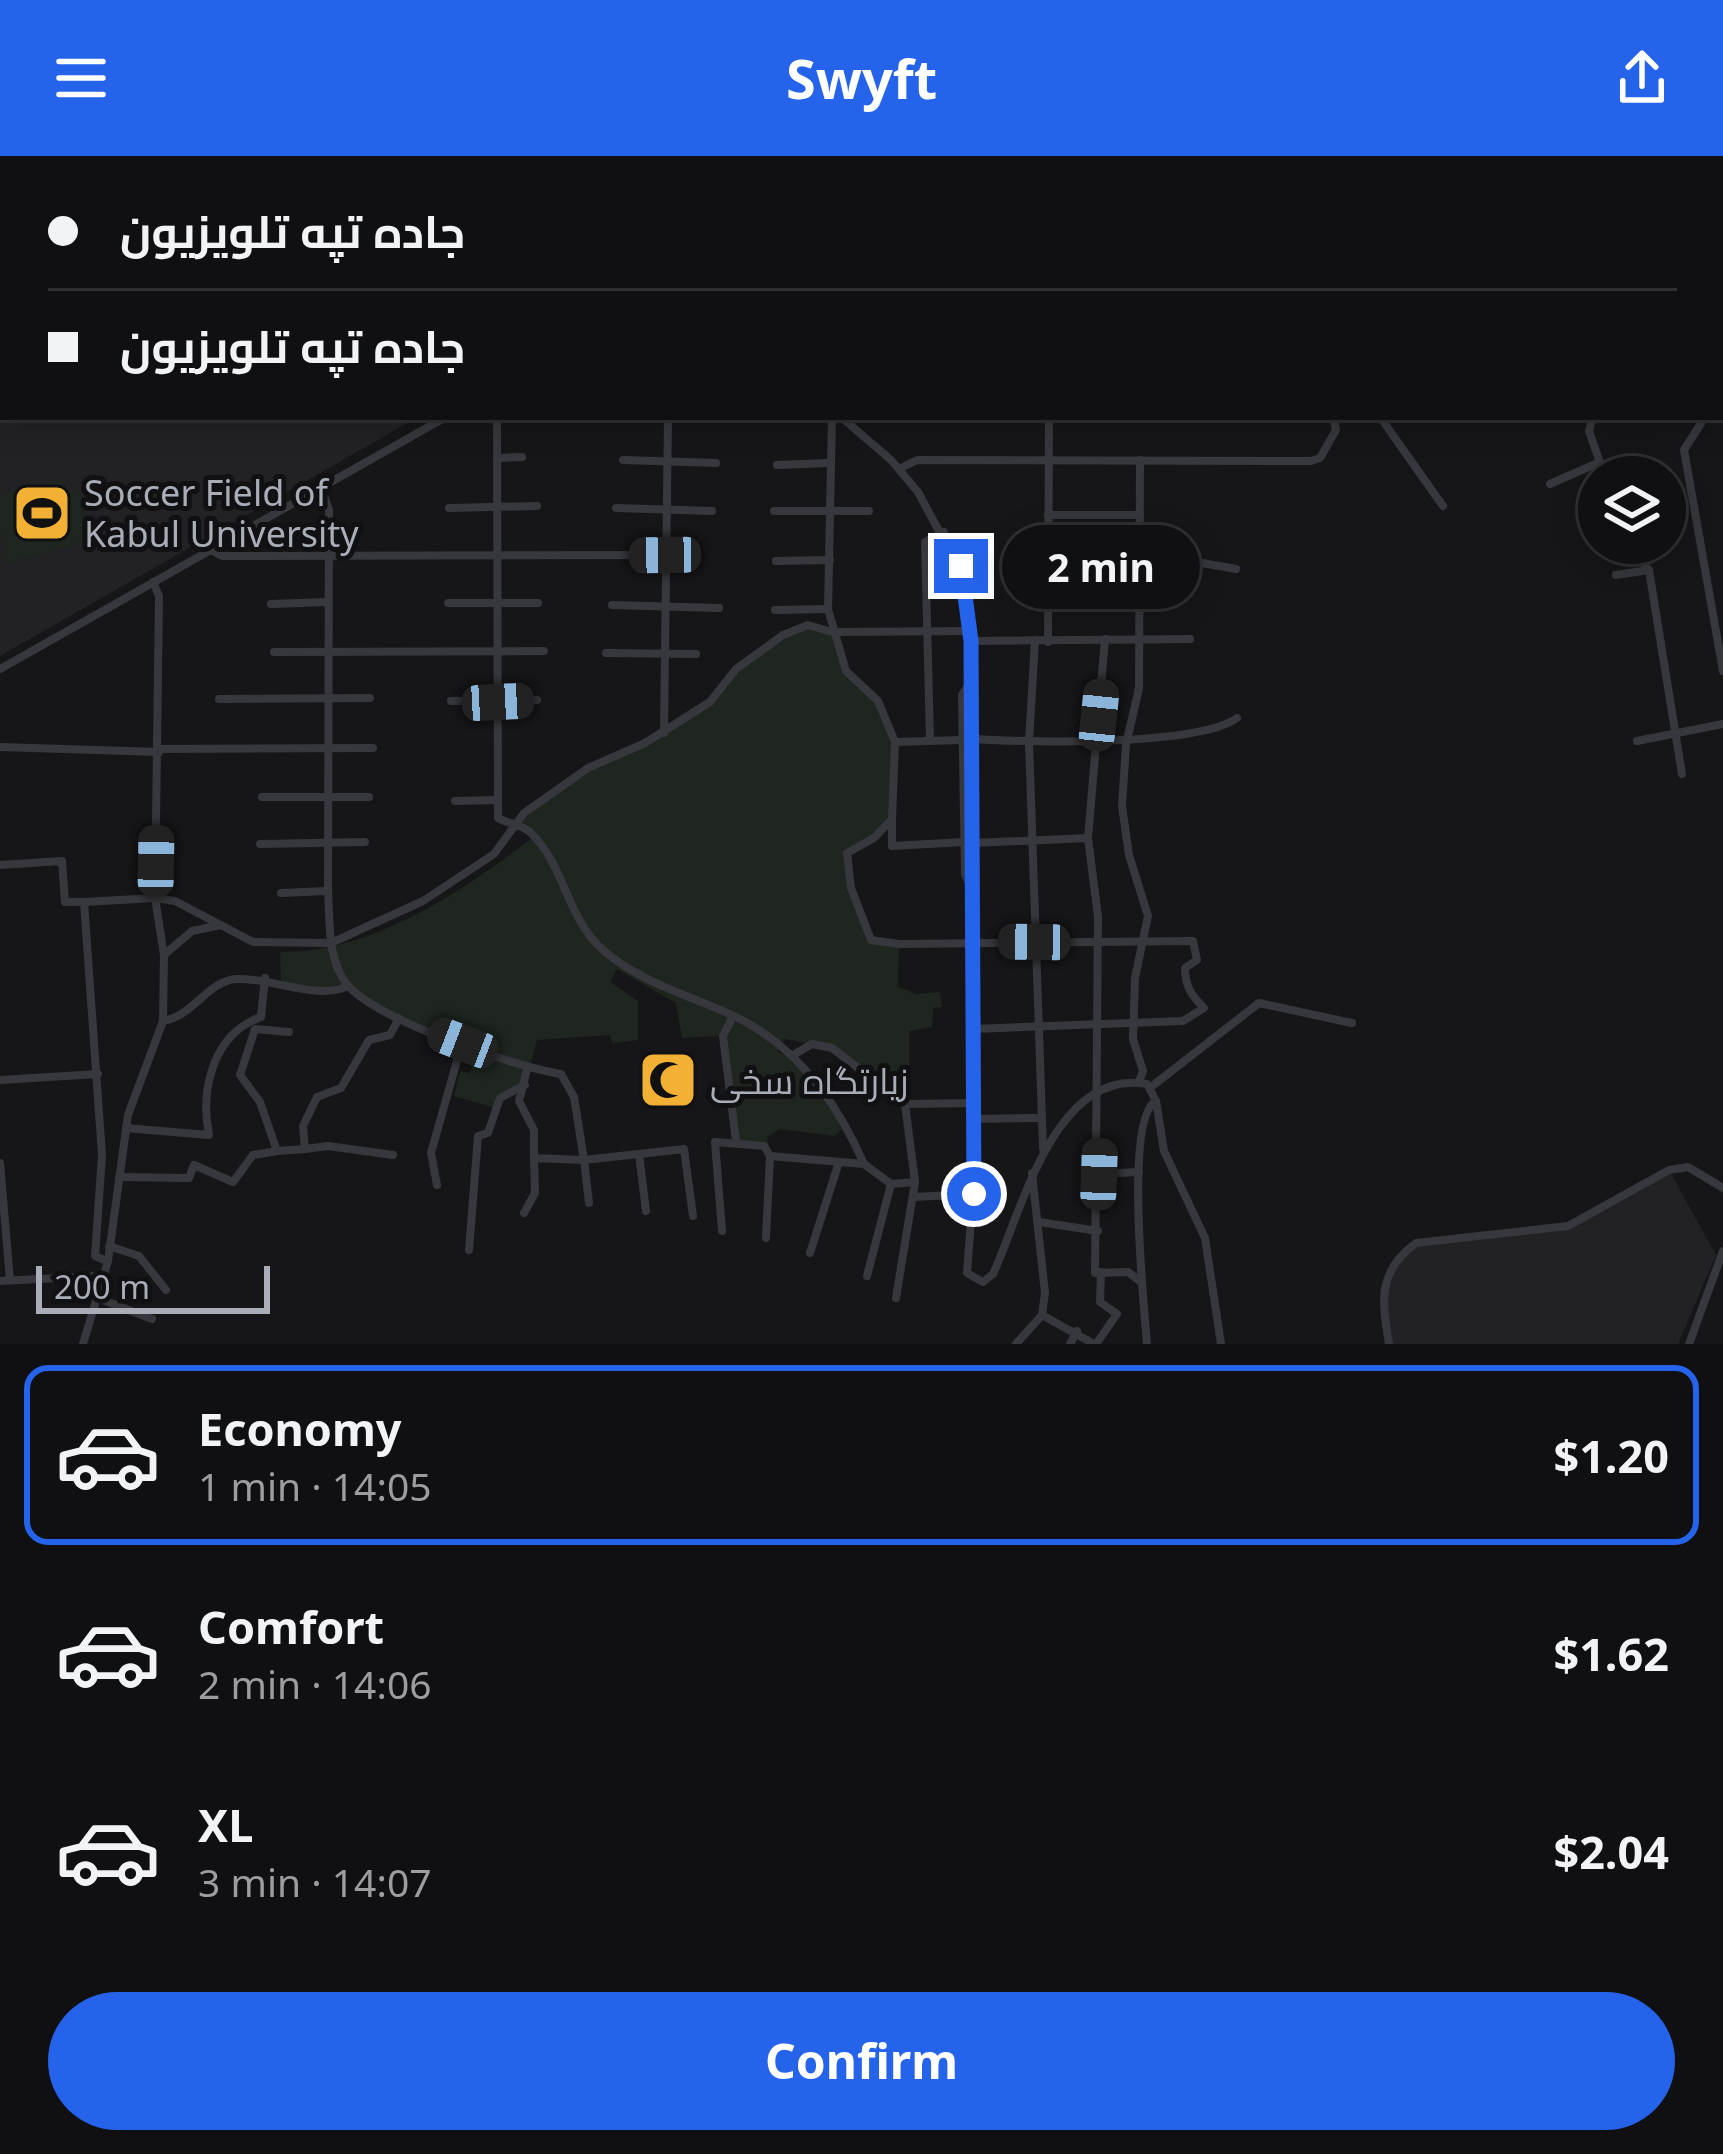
<!DOCTYPE html>
<meta charset="utf-8">
<style>
body{margin:0;font-family:"Noto Sans",Cairo,sans-serif;background:#19191b;color:#f1f3f6;height:100vh;display:flex;flex-direction:column;font-size:45px;white-space:nowrap}
*{box-sizing:border-box;margin:0}
p{font-size:39px;color:#9c9d9f}
.icon{flex:none;width:66px;height:66px;fill:none;stroke:currentColor;stroke-width:2;stroke-linecap:round;stroke-linejoin:round}
.map{position:relative;height:1188px;overflow:hidden}
.sheet{display:flex;flex-direction:column;background:#101012;flex:1}
.sheet>*{flex:none}
.hud{position:absolute;left:0px;top:0px;width:1725px;height:264px;box-shadow:0 6px 30px #0003,0 0 0 3px #303032;display:grid;align-content:center;height:264px;padding:0 48px;background:#101012}
.controls{position:absolute;left:1578px;top:300px;display:grid;gap:24px}
.controls a{display:grid;place-items:center;width:108px;height:108px;border-radius:50%;background:#101012;box-shadow:0 6px 30px #0003,0 0 0 3px #303032;font-size:60px}
.scale{position:absolute;left:36px;bottom:30px;width:234px;box-sizing:border-box;padding-left:12px;border:6px solid #a8adb8;border-top:0;font-size:33px;line-height:42px;white-space:nowrap;color:#a8adb8;-webkit-text-stroke:9px #111113;paint-order:stroke}
.end{position:absolute;width:54px;height:54px;margin:-27px;border:15px solid #2563eb;background:#fff;box-shadow:0 0 0 6px #fff}
.from{border-radius:50%}
.bubble{position:absolute;height:84px;border-radius:42px;background:#101012;box-shadow:0 6px 30px #0003,0 0 0 3px #303032;font-size:39px;font-weight:700;line-height:84px;text-align:center}
.car{position:absolute;width:36px;height:72px;margin:-36px -18px;border-radius:15px;box-shadow:0 0 9px 3px #0007;background:linear-gradient(#222 24%,#8ab4d8 0 40%,#222 0 76%,#8ab4d8 0 86%,#222 0)}
.hud b{display:flex;align-items:center;gap:42px;height:114px;font-size:45px}
.hud b+b{border-top:3px solid #303032}
.hud i{width:30px;height:30px;background:#f1f3f6}
ul{padding:21px 0 0;list-style:none}
li{display:flex;align-items:center;gap:36px;height:180px;margin:0 24px 18px;padding:0 24px;border:6px solid transparent;border-radius:24px}
li div{flex:1}
li b{display:block;font-size:45px}
li em{font-style:normal;font-weight:700}
li.current{border-color:#2563eb}
li>.icon{width:108px;height:108px;stroke-width:1.5}
.action{display:flex;gap:24px;margin-top:auto;padding:24px 48px}
.action a{flex:1;height:138px;border-radius:72px;background:#2563eb;color:#fff;font-size:48px;font-weight:700;line-height:138px;text-align:center}
header{display:flex;justify-content:space-between;align-items:center;height:156px;padding:0 48px;background:#2563eb;color:#fff;font-size:54px;font-weight:700}
.map>svg:first-child{display:block}
</style>
<header><svg class="icon" aria-label="menu" viewBox="0 0 24 24"><path d="M4 6h16M4 12h16M4 18h16"/></svg>Swyft<svg class="icon" aria-label="share" viewBox="0 0 24 24"><path d="M12 15V3M7 8l5-5 5 5M5 13v7h14v-7"/></svg></header>
<div class="map">
<svg width="1723" height="1188" viewBox="0 0 1723 1188">
<rect width="100%" height="100%" fill="#161618"/>
<g fill="#222225">
<polygon points="0,0 414,3 3,3 3,261 418,261 0,500"/>
<polygon points="1669,1014 1716,1099 1678,1188 1389,1188 1380,1133 1402,1098 1416,1087 1568,1070"/>
</g>
<g fill="#1e261f">
<polygon points="64,323 68,336 78,333 90,384 9,407 0,374 0,340"/>
<path d="M808,469L832,476L846,515L878,545L895,586L894,644L887,669L847,697L851,732L871,784L899,788L898,831L916,838L940,836L942,851L933,852L932,871L909,875V925L886,929L838,893L785,883L777,895L807,912L848,967L835,980L780,973L767,981L769,992L736,985L722,880L682,882L676,847L617,813L610,826L638,845V884L612,887L610,879L537,884L524,931L494,952L454,940L460,915L470,917L477,893L362,843L349,826L334,833L281,828L280,796C373,797 465,734 537,678L518,668L524,657L588,612L623,599L710,546L747,503Z"/>
</g>
<g fill="none" stroke-linecap="round" stroke-linejoin="round">
<g stroke="#37383d" stroke-width="8">
<polyline points="430,0 431,3"/>
<polyline points="445,0 446,3"/>
<polyline points="701,0 702,3"/>
<polyline points="763,0 765,3"/>
<polyline points="918,0 920,3"/>
<polyline points="990,0 991,3"/>
<polyline points="1116,0 1124,3"/>
<polyline points="1244,0 1249,3"/>
<polyline points="529,3 538,0"/>
<polyline points="774,3 779,0"/>
<polyline points="929,3 934,0"/>
<polyline points="1059,3 1060,0"/>
<polyline points="1191,3 1192,0"/>
<polyline points="1311,3 1313,0"/>
<polyline points="1390,3 1392,0"/>
<polyline points="1474,3 1476,0"/>
<polyline points="1657,3 1659,0"/>
<polyline points="1722,67 1723,65"/>
<polyline points="1722,129 1723,130"/>
<polyline points="1722,233 1723,231"/>
<path d="M497,261L498,662C510,669 520,667 531,677C565,710 567,763 603,794C641,827 689,839 734,860C797,890 837,946 864,1008"/>
<path d="M832,261L828,453L846,515L878,545L895,586L892,663L874,682L847,697L851,732L871,784L899,788L1193,785L1197,804L1185,812C1185,831 1192,840 1204,852L1183,865L973,873"/>
<path d="M841,261L891,304L918,336L968,429L973,1038L967,1117L983,1126L993,1118C1021,1058 1054,911 1147,928L1156,945L1164,995L1205,1082L1221,1188"/>
<polyline points="1380,261 1443,350"/>
<polyline points="1593,261 1589,275 1605,321"/>
<polyline points="1705,261 1684,294 1723,515"/>
<polyline points="497,302 522,301"/>
<polyline points="623,304 716,307"/>
<polyline points="777,309 829,307"/>
<polyline points="899,313 917,304 1311,305 1320,302 1336,274 1333,261"/>
<polyline points="1550,328 1600,306"/>
<path d="M321,331L329,354L328,735C330,764 327,802 346,827C372,863 516,911 561,918L574,941L584,1004L684,993L693,1060"/>
<polyline points="449,352 537,350"/>
<polyline points="616,352 712,355"/>
<polyline points="774,355 869,355"/>
<polyline points="1048,359 1140,359"/>
<polyline points="1627,387 1649,414 1682,618"/>
<polyline points="211,394 222,400 665,399"/>
<polyline points="776,405 830,404"/>
<polyline points="1048,409 1185,404 1236,413"/>
<polyline points="1616,419 1649,414"/>
<polyline points="448,447 538,447"/>
<polyline points="271,448 327,446"/>
<polyline points="612,449 719,452"/>
<polyline points="775,454 827,453"/>
<polyline points="1105,483 1088,682 1098,761 1095,1117 1128,1116 1141,1126"/>
<polyline points="1035,484 1029,586 1043,992"/>
<polyline points="971,485 1190,483"/>
<polyline points="1048,486 1049,261"/>
<polyline points="274,496 544,495"/>
<polyline points="606,497 696,498"/>
<polyline points="0,513 446,261"/>
<polyline points="219,543 370,542"/>
<polyline points="451,545 537,544"/>
<polyline points="664,577 668,261"/>
<path d="M972,583C1026,586 1196,591 1237,562"/>
<polyline points="930,584 925,386 944,376"/>
<polyline points="1637,585 1723,568"/>
<polyline points="895,586 963,584"/>
<polyline points="0,591 159,596"/>
<polyline points="159,593 373,592"/>
<polyline points="262,641 369,641"/>
<polyline points="455,645 498,644"/>
<polyline points="892,664 892,690 964,686"/>
<polyline points="973,687 1088,682"/>
<polyline points="260,688 365,686"/>
<polyline points="0,709 62,705 65,746 84,746 102,999 95,1100 107,1105"/>
<polyline points="970,729 965,718 962,539 970,526"/>
<polyline points="281,737 327,735"/>
<polyline points="84,746 155,742 175,745 253,786 331,787 423,745 494,698 524,657 588,612 645,587 710,546 736,513 783,479 808,469 832,476 970,475"/>
<polyline points="164,799 192,775 221,769"/>
<polyline points="733,860 723,880 736,985"/>
<path d="M163,865C192,861 208,825 236,823C270,821 318,845 348,830"/>
<polyline points="289,876 255,873 240,919 260,946 277,995 305,993"/>
<polyline points="795,898 812,888 832,892 905,948 915,1026 896,1142"/>
<polyline points="527,913 519,945 534,974 534,1002 584,1004 589,1047"/>
<polyline points="0,924 98,918"/>
<polyline points="1139,926 1143,915 1133,883 1135,822 1148,760 1129,699 1122,650 1126,589 1139,532 1140,304"/>
<polyline points="1151,931 1259,847 1352,867"/>
<polyline points="905,948 973,947"/>
<polyline points="973,963 1040,962"/>
<path d="M126,972L209,979C200,933 213,878 261,861L265,822"/>
<polyline points="639,998 646,1055"/>
<polyline points="393,999 328,990 305,993 303,970 317,941 341,932 369,884 390,879 399,862"/>
<polyline points="0,1007 10,1124"/>
<polyline points="1099,1018 1139,1016"/>
<polyline points="119,1021 189,1022 194,1009 233,1026 253,999 277,995"/>
<polyline points="437,1029 431,997 462,887"/>
<polyline points="914,1041 973,1038"/>
<polyline points="524,1057 535,1037 534,1002"/>
<polyline points="1039,1066 1098,1075"/>
<polyline points="722,1075 715,986 764,990 770,1000 864,1008 891,1028 915,1026"/>
<polyline points="766,1082 770,1000"/>
<polyline points="109,1090 139,1100 166,1134"/>
<polyline points="469,1094 478,980 488,977 500,942 525,929"/>
<polyline points="810,1097 838,1009"/>
<polyline points="867,1120 891,1028"/>
<polyline points="0,1125 100,1120"/>
<polyline points="98,1142 152,1163"/>
<polyline points="1042,1159 1094,1188"/>
<polyline points="83,1188 108,1105 128,959 163,865 164,799 155,742 159,440 153,426"/>
<polyline points="1016,1188 1042,1159 1045,1137 1032,1017"/>
<polyline points="1070,1188 1077,1175"/>
<polyline points="1096,1188 1117,1158 1100,1146 1101,1116"/>
<path d="M1147,1188C1144,1149 1124,962 1156,945"/>
<path d="M1389,1188C1382,1146 1377,1115 1416,1087L1568,1070L1669,1014L1688,1011L1723,1032"/>
<polyline points="1689,1188 1723,1095"/>
</g>
</g>
<g fill="none" stroke-linecap="round" stroke-linejoin="round">
<polyline stroke="#2563eb" stroke-width="15" points="961,410 971,485 974,1038"/>
</g>
<defs>
<g id="stadium-square" transform="scale(3)"><rect x="-9" y="-9" width="18" height="18" rx="4" fill="#f2b134" stroke="#111113"/><path d="M0-5a6.5 5 0 1 0 0 10a6.5 5 0 1 0 0-10ZM-3.5-1.8h7v3.6h-7Z" fill="#111"/></g>
<g id="mosque-square" transform="scale(3)"><rect x="-9" y="-9" width="18" height="18" rx="4" fill="#f2b134" stroke="#111113"/><path d="M3.5-4.9A6 6 0 1 0 3.5 4.9A5 5 0 1 1 3.5-4.9Z" fill="#111"/></g>
</defs>
<g fill-rule="evenodd">
<use href="#stadium-square" x="42" y="357"/>
<use href="#mosque-square" x="668" y="924"/>
</g>
<g text-anchor="middle" dominant-baseline="central" stroke-width="10" stroke-linejoin="round" paint-order="stroke">
<g font-size="36" fill="#a8adb8" stroke="#111113" text-anchor="start">
<text x="84" y="336">Soccer Field of<tspan x="84" dy="41">Kabul University</tspan></text>
<text x="710" y="924">زیارتگاه سخی</text>
</g>
</g>
</svg>
<div class="controls">
<a><svg class="icon" aria-label="layers" viewBox="0 0 24 24"><path d="M12 4l9 5-9 5-9-5zM3 14l9 5 9-5"/></svg></a>
</div>
<div class="scale">200 m</div>
<i class="end from" style="left:974px;top:1038px"></i>
<i class="end" style="left:961px;top:410px"></i>
<div class="bubble" style="left:1002px;top:369px;width:198px">2 min</div>
<i class="car" style="left:665px;top:399px;rotate:269deg"></i>
<i class="car" style="left:498px;top:546px;rotate:87deg"></i>
<i class="car" style="left:1099px;top:559px;rotate:6deg"></i>
<i class="car" style="left:156px;top:705px;rotate:1deg"></i>
<i class="car" style="left:1034px;top:786px;rotate:271deg"></i>
<i class="car" style="left:463px;top:887px;rotate:291deg"></i>
<i class="car" style="left:1099px;top:1018px;rotate:2deg"></i>
<div class="hud">
<b><i class="from"></i>جاده تپه تلویزیون</b>
<b><i></i>جاده تپه تلویزیون</b>
</div>
</div>
<section class="sheet">
<ul>
<li class="current"><svg class="icon" aria-label="car" viewBox="0 0 24 24"><path d="M5 17H2v-5l4-1 3-4h7l3 4 3 1v5h-3M9 17h6M6 11h13"/><circle cx="7" cy="17" r="2"/><circle cx="17" cy="17" r="2"/></svg><div><b>Economy</b><p>1 min · 14:05</p></div><em>$1.20</em></li>
<li><svg class="icon" aria-label="car" viewBox="0 0 24 24"><path d="M5 17H2v-5l4-1 3-4h7l3 4 3 1v5h-3M9 17h6M6 11h13"/><circle cx="7" cy="17" r="2"/><circle cx="17" cy="17" r="2"/></svg><div><b>Comfort</b><p>2 min · 14:06</p></div><em>$1.62</em></li>
<li><svg class="icon" aria-label="car" viewBox="0 0 24 24"><path d="M5 17H2v-5l4-1 3-4h7l3 4 3 1v5h-3M9 17h6M6 11h13"/><circle cx="7" cy="17" r="2"/><circle cx="17" cy="17" r="2"/></svg><div><b>XL</b><p>3 min · 14:07</p></div><em>$2.04</em></li>
</ul>
<div class="action"><a>Confirm</a></div>
</section>
